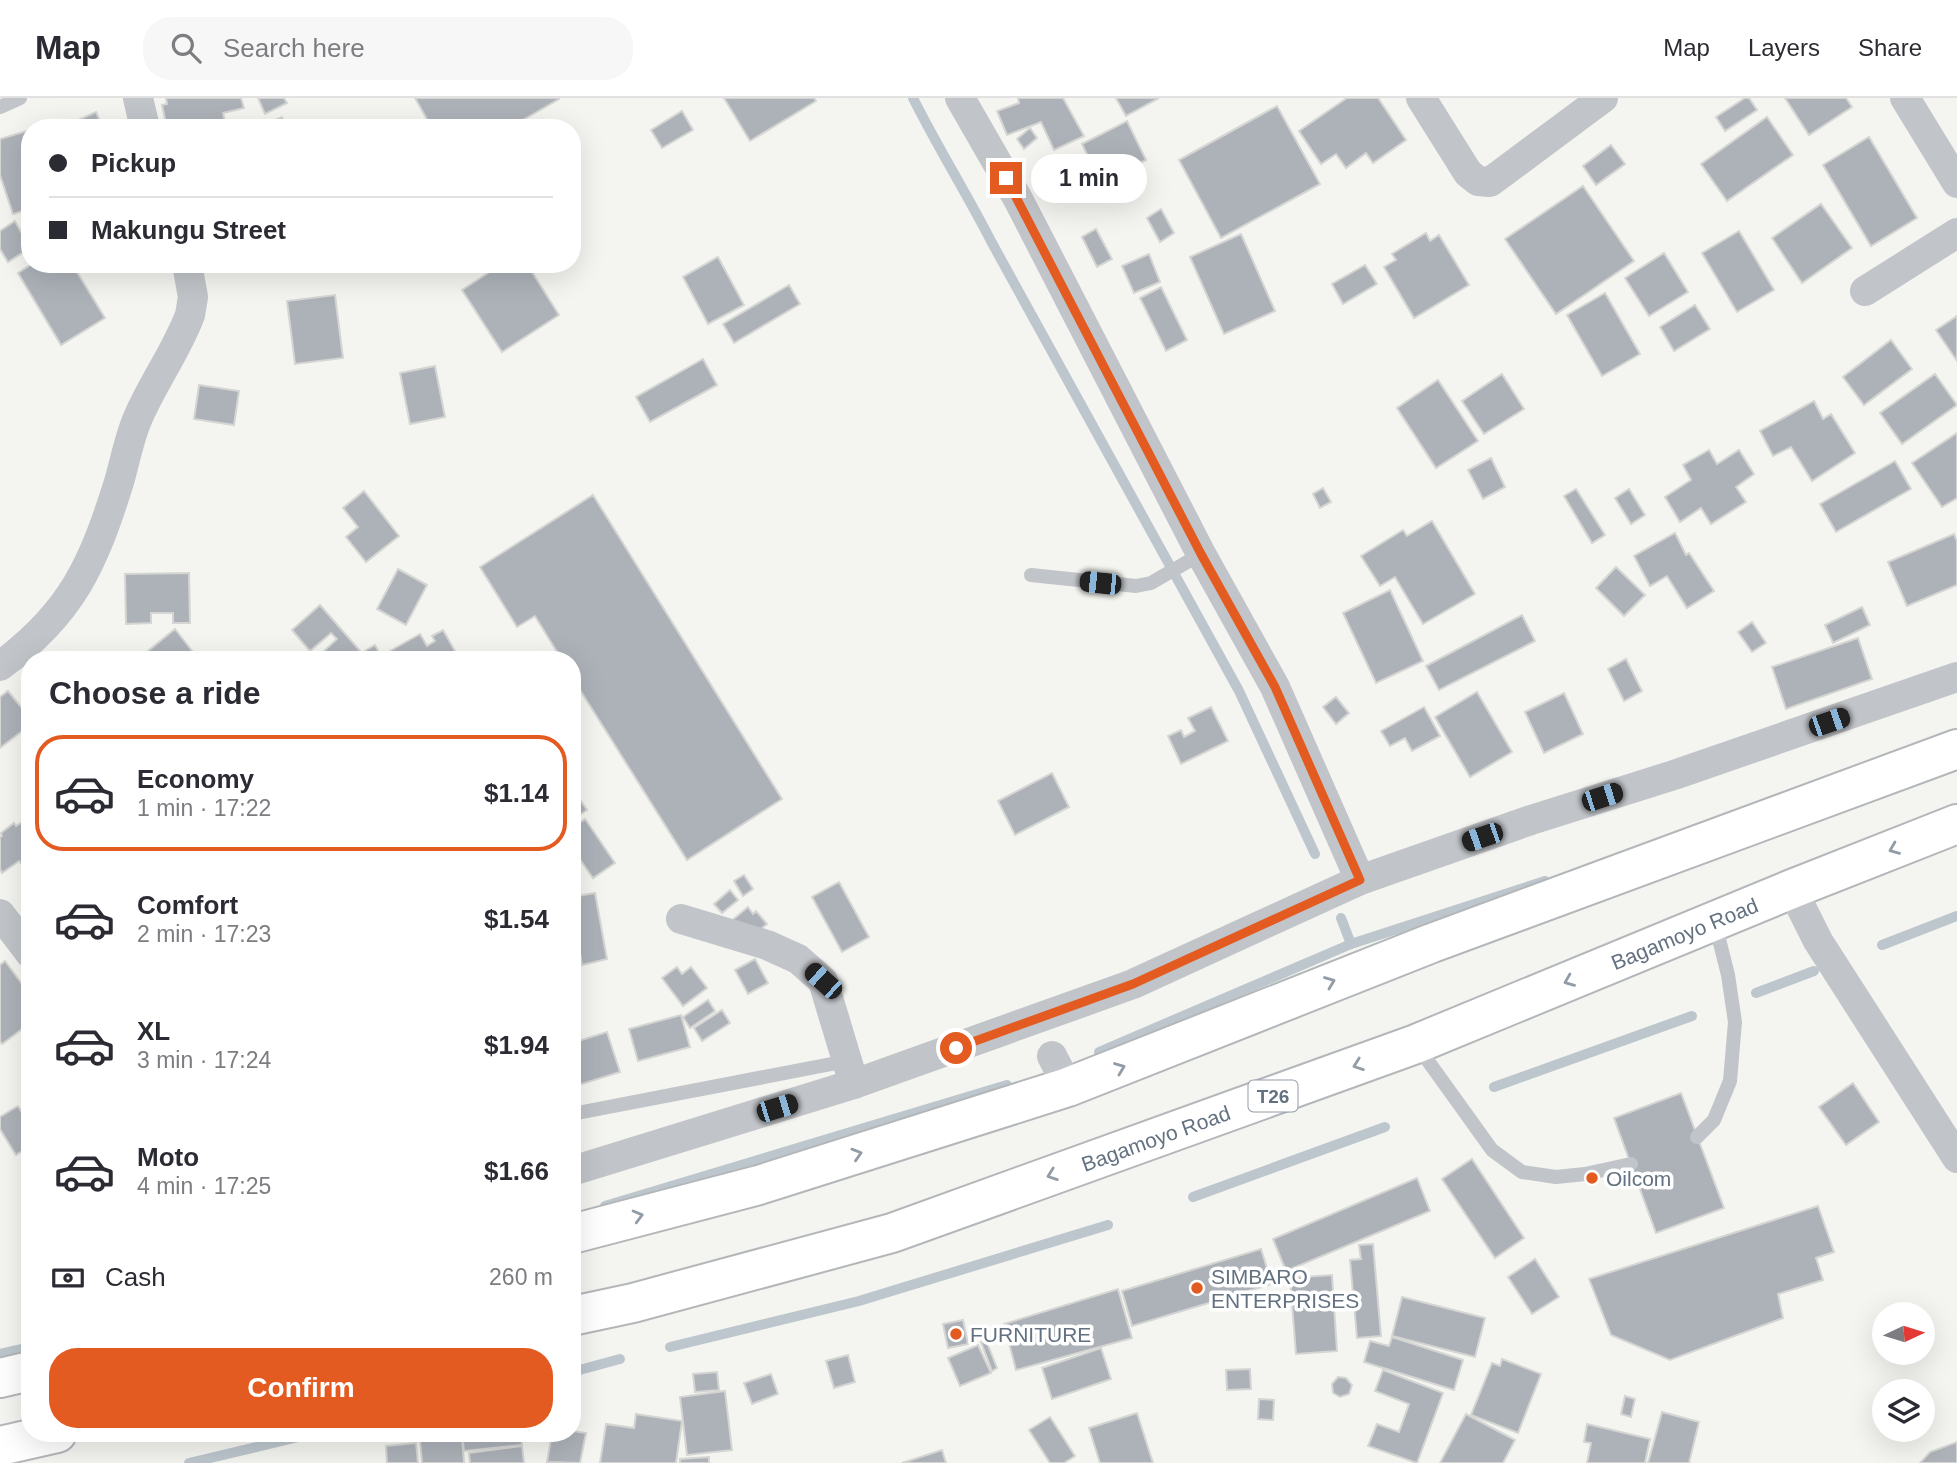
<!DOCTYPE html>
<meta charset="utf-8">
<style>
body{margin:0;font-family:Helvetica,sans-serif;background:#f7f7f7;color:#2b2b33;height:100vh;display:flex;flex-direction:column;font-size:26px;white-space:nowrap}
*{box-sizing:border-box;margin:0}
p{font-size:23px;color:#7c7c81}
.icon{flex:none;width:38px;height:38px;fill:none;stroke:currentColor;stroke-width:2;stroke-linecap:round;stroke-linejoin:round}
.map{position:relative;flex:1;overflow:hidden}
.drawer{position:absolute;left:21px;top:553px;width:560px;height:791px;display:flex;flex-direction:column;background:#fff;border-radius:28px;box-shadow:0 7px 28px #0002}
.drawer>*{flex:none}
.hud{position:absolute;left:21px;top:21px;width:560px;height:154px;border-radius:28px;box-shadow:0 7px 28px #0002;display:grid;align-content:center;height:154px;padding:0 28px;background:#fff}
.needle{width:46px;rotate:86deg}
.fabs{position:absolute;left:1872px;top:1204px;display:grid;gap:14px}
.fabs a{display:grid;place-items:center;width:63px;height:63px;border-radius:50%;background:#fff;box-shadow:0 7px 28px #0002;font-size:35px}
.end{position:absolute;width:32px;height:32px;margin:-16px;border:9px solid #e35b20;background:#fff;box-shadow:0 0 0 4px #fff}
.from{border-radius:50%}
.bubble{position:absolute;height:49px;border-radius:24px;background:#fff;box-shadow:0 7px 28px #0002;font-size:23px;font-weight:600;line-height:49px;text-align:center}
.car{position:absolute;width:21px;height:42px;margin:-21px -10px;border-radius:9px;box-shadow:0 0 5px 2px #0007;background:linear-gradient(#222 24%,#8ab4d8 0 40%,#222 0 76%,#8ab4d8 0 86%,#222 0)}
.hud b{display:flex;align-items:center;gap:24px;height:66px;font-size:26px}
.hud b+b{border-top:2px solid #e1e1e2}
.hud i{width:18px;height:18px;background:#2b2b33}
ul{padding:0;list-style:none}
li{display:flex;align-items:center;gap:21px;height:116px;margin:0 14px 10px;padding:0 14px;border:4px solid transparent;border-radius:28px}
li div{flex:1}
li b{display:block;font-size:26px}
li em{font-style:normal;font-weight:600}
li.current{border-color:#e35b20}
li>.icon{width:63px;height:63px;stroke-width:1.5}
h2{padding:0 28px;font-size:32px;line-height:84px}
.pay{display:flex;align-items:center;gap:18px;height:77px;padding:0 28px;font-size:26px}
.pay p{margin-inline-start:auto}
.cta{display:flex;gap:14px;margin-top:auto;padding:14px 28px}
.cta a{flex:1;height:80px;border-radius:28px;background:#e35b20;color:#fff;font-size:28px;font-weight:600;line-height:80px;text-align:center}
header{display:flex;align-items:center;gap:42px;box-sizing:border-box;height:98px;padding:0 35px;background:#fff;border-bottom:2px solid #e1e1e2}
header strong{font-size:33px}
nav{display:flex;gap:38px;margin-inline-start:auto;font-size:24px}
.search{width:490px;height:63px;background:#f7f7f7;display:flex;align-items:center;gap:18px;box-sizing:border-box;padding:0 24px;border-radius:28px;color:#7c7c81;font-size:26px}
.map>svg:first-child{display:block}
</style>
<header>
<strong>Map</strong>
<div class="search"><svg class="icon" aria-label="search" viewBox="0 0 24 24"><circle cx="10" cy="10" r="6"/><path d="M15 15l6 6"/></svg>Search here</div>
<nav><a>Map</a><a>Layers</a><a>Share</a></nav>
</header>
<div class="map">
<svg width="1957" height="1365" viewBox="0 0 1957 1365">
<rect width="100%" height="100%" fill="#f4f4f0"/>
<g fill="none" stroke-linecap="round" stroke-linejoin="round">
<g stroke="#bcc6cc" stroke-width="10">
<path d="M913,0C938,50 967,96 992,145L1239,593L1315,756"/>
<polyline points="1341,820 1351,846"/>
<polyline points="1882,847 1957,818"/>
<polyline points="1756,895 1814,873"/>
<polyline points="1099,954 1351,846 1545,783"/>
<polyline points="1494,989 1692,918"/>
<polyline points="1193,1099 1385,1029"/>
<polyline points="605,1108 1007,987"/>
<polyline points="670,1249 859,1203 1108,1127"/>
<polyline points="0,1256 30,1249"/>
<polyline points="572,1274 620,1261"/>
<polyline points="189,1365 315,1335"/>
</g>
</g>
<g fill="#acb2b8" stroke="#d5d5d3" stroke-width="2">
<polygon points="166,0 241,0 244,10 223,15 226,28 197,30 196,25 167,30 162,7 167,6"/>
<polygon points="258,0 284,0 287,5 265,16"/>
<polygon points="415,0 558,0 559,1 509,30 432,30"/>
<polygon points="724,0 814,0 816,3 750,43"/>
<polygon points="1018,0 1063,0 1084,38 1054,52 1041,24 1007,37 997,13 1019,5"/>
<polygon points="1116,0 1159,0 1126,18"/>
<polygon points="1347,0 1378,0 1406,42 1373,65 1366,55 1346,70 1336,56 1321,66 1299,33"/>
<polygon points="1745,0 1749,0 1757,12 1725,33 1716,19"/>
<polygon points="1785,0 1846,0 1852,9 1809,37"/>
<polygon points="1277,8 1320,86 1221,140 1179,62"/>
<polygon points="682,13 693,32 662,50 651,32"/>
<polygon points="96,14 103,30 63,30 63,29"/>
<polygon points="282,19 286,30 260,30 260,29"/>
<polygon points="1767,19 1793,57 1727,103 1701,66"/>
<polygon points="1127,23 1146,62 1101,85 1082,46"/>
<polygon points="1030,30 1037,40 1024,51 1017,41"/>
<polygon points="30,32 30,111 13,116 0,77 0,41"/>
<polygon points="1869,39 1917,120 1871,148 1823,67"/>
<polygon points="1611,47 1625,66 1596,87 1583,68"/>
<polygon points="1583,88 1634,163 1556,216 1505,141"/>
<polygon points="1821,106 1852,150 1802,185 1772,140"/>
<polygon points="1161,111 1174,135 1160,144 1147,120"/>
<polygon points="15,123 30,150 8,164 0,151 0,133"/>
<polygon points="1096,131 1112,161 1097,169 1082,139"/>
<polygon points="1739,133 1774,192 1737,214 1702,155"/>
<polygon points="1426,135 1430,143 1439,137 1469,187 1414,220 1384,169 1396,162 1392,156"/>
<polygon points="1241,136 1275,213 1224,236 1190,159"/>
<polygon points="1664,155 1688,194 1649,218 1625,180"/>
<polygon points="1149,156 1160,184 1134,195 1122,168"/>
<polygon points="718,159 744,207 708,226 683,179"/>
<polygon points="32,166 72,166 105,220 61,247 18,175"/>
<polygon points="502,166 527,166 559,217 502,254 462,192"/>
<polygon points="1365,167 1377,186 1343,206 1332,186"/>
<polygon points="789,187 800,206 734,245 723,226"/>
<polygon points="1161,189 1187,242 1166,253 1140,200"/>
<polygon points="1605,195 1640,256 1602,278 1567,217"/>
<polygon points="335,197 343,260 295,266 287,203"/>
<polygon points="1695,207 1710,231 1674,253 1660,229"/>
<polygon points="1957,218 1957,263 1936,232"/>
<polygon points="1891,242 1912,271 1864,307 1843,279"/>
<polygon points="703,261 717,287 650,324 636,299"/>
<polygon points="435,268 445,319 410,326 400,275"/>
<polygon points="1502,276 1524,311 1484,336 1462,303"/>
<polygon points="1935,276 1957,307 1902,346 1880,315"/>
<polygon points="1438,282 1478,343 1436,370 1397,310"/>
<polygon points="199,287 239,293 234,327 194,321"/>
<polygon points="1814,303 1823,321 1831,316 1855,355 1812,383 1791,349 1773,358 1760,333"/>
<polygon points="1957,335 1957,400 1942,409 1912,365"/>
<polygon points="1709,352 1717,366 1739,352 1754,376 1736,389 1746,404 1711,426 1701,410 1680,424 1665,399 1691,382 1683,367"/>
<polygon points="1491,360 1505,389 1483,401 1468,372"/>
<polygon points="1895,363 1911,391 1836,434 1820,406"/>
<polygon points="1323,390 1331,404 1320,410 1313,396"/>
<polygon points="1576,391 1605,437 1592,445 1564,398"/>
<polygon points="1629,391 1645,417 1631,426 1615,400"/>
<polygon points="364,393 399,438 366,464 346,439 358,429 343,410"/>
<polygon points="593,397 782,701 687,762 572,579 572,562 562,562 535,518 517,529 480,469"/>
<polygon points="1432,423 1475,496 1423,526 1395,479 1380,488 1361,458 1403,432 1407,438"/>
<polygon points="1675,435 1686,457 1689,455 1714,493 1687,510 1667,478 1650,488 1634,458"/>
<polygon points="1954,436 1957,443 1957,487 1907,508 1888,464"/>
<polygon points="1616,469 1645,497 1624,518 1596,490"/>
<polygon points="398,471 427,487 406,527 377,511"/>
<polygon points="189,475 190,525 173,525 173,515 151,515 151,525 126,526 125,476"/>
<polygon points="1390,492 1423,563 1376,585 1343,515"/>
<polygon points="320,507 361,554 353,562 328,562 322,555 337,541 331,535 310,553 292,532"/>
<polygon points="1862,509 1870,527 1833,545 1825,527"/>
<polygon points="1522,517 1535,543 1439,592 1426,568"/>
<polygon points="1752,524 1766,545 1752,554 1738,534"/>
<polygon points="175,531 199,562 137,562"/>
<polygon points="443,532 460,562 356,562 354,559 375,547 381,558 420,536 427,548 435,543 432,538"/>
<polygon points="1858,540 1872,581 1786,611 1772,569"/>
<polygon points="1626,561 1642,593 1624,603 1608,571"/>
<polygon points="8,593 30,620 30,627 0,650 0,599"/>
<polygon points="1477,594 1512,654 1470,679 1435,619"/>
<polygon points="1564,595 1583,636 1544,655 1525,614"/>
<polygon points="1336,599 1349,615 1336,626 1323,609"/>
<polygon points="1211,609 1228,643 1181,666 1168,638 1181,632 1184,639 1195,633 1188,620"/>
<polygon points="1424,609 1440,638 1412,653 1405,640 1390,648 1381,633"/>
<polygon points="1052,675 1069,709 1015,737 998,703"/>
<polygon points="572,690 587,712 572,722"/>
<polygon points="585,721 615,765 593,780 572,750 572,730"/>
<polygon points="25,722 30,729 30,769 26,771 19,763 2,775 0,771 0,739 2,738 1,735 14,725 16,728"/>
<polygon points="744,777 753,791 743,798 734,783"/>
<polygon points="839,784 869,839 842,854 812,799"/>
<polygon points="730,792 738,802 722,815 714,806"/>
<polygon points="595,795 607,861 582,867 578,844 572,845 572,799"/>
<polygon points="748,809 753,816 756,813 767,826 753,838 730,824"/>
<polygon points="755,861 768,885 748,896 735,872"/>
<polygon points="5,863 30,897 30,925 2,946 0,943 0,867"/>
<polygon points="677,869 682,876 691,869 707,890 683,908 662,880"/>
<polygon points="708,902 715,913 690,930 683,919"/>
<polygon points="722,912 730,925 702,943 694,930"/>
<polygon points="681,917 690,949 638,963 629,931"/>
<polygon points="607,934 620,974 572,989 572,945"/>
<polygon points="1853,985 1879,1024 1846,1047 1819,1009"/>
<polygon points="1681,995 1724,1110 1656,1135 1614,1020"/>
<polygon points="18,1008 30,1027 30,1048 16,1057 0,1031 0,1019"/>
<polygon points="1472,1061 1524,1140 1495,1160 1442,1081"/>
<polygon points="1417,1080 1430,1113 1286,1173 1273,1141"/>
<polygon points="1818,1108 1834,1154 1816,1160 1823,1182 1778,1196 1783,1220 1670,1262 1611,1237 1589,1181"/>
<polygon points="1373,1146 1381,1238 1357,1240 1350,1162 1361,1161 1359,1147"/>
<polygon points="1261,1151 1272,1186 1132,1228 1122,1193"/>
<polygon points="1535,1161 1559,1199 1532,1216 1508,1179"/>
<polygon points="1332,1177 1337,1253 1296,1256 1290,1180"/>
<polygon points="1118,1191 1132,1240 1016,1272 1004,1226"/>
<polygon points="1402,1199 1485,1220 1475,1259 1392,1238"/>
<polygon points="963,1222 968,1246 948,1250 943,1226"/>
<polygon points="1392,1239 1463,1262 1454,1292 1364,1264 1370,1243 1389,1248"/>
<polygon points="986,1242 997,1270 992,1273 981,1244"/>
<polygon points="978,1247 991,1275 960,1288 948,1260"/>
<polygon points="1101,1250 1111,1281 1052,1301 1042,1270"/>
<polygon points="848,1257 855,1284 834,1290 826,1263"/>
<polygon points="1502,1261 1541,1276 1518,1335 1471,1317 1492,1265 1500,1268"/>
<polygon points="1250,1271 1251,1291 1227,1292 1226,1272"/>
<polygon points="1383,1272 1443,1295 1417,1365 1368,1348 1377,1326 1399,1334 1409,1306 1375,1293"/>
<polygon points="717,1274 719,1292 695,1294 693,1276"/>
<polygon points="771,1276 778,1296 752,1306 744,1285"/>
<polygon points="1338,1279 1346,1280 1352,1287 1349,1296 1340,1299 1333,1295 1332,1286"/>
<polygon points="725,1293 732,1352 687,1357 680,1299"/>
<polygon points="1625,1298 1635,1301 1631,1319 1621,1316"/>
<polygon points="1259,1301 1274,1302 1273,1322 1258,1321"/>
<polygon points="1662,1314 1699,1324 1689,1365 1648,1365"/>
<polygon points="1137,1315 1153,1365 1100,1365 1089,1330"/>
<polygon points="636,1316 682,1323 676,1365 600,1365 606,1326 634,1330"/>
<polygon points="1466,1316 1515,1342 1503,1365 1440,1365"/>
<polygon points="1050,1319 1075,1358 1064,1365 1050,1365 1029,1332"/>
<polygon points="1587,1326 1650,1341 1645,1365 1587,1365 1591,1345 1584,1344"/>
<polygon points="572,1333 586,1335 580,1365 547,1364 552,1335 572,1335"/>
<polygon points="462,1335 521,1335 522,1347 464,1353"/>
<polygon points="462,1339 464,1365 422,1365 420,1342"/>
<polygon points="1957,1344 1957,1365 1920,1365 1930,1354"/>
<polygon points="416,1345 418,1365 387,1365 386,1348"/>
<polygon points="522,1348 524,1365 470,1365 469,1355"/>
<polygon points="942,1352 946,1365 902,1365"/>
<polygon points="709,1359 709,1365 680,1365 680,1361"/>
</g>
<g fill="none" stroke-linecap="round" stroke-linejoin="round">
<g stroke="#b4b7ba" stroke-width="42">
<g id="trunk">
<polyline points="572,1136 759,1087 1068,989 1432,845 1957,651"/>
<path id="s1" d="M572,1218L633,1205L892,1135L1416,946L1792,791L1957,726"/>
<polyline points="0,1280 30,1273"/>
<polyline points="0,1348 57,1335"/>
</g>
</g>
<g stroke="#c1c4c8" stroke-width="14">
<polyline points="0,9 20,0"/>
<polyline points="1031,477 1136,488 1151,485 1201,456"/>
<polyline points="1418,949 1492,1052 1522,1074 1556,1079 1585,1076 1631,1066"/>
<polyline points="572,1016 847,963"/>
<polyline points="1697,1039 1714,1022 1730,983 1735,924 1728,877 1715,825"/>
</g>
<g stroke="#c1c4c8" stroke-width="30">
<polyline points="138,0 145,30"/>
<polyline points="960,0 1018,101 1201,456 1275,589 1360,782"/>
<polyline points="1421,0 1468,75 1478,83 1490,84 1603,0"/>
<polyline points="1905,0 1957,85"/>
<polyline points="1865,193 1957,135"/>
<path d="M0,568C72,515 93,467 119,384C125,363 129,341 137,322C152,286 176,254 190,217L193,199L187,166"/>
<polyline points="1792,791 1818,843 1957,1060"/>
<polyline points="0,816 30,855"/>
<polyline points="681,821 767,847 798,861 823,883 854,986"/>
<polyline points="1052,958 1068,989"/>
<polyline points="572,1073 854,986 1133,886 1360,782 1531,722 1674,677 1957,579"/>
</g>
<use href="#trunk" stroke="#fff" stroke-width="38"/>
</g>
<defs><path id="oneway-chevron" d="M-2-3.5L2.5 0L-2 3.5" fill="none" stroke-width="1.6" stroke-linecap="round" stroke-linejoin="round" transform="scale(1.75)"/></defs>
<g stroke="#929ca7">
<use href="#oneway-chevron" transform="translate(1894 751) rotate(158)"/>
<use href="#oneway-chevron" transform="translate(1569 883) rotate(158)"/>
<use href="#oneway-chevron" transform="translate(1330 884) rotate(-21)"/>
<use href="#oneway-chevron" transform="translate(1358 967) rotate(160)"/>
<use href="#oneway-chevron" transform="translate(1120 970) rotate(-21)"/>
<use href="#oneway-chevron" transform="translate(857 1056) rotate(-17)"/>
<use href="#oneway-chevron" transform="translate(1052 1077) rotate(160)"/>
<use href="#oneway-chevron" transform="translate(638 1118) rotate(-15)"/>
</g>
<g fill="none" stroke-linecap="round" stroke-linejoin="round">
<polyline stroke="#e35b20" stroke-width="9" points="956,950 1133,886 1360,782 1275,589 1201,456 1006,80"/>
</g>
<g fill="#e35b20" stroke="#fff" stroke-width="2.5">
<circle cx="1592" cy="1080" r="7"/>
<circle cx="1197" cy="1190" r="7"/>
<circle cx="956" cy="1236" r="7"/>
</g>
<g text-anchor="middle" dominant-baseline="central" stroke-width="7" stroke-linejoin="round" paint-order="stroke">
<rect fill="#fff" stroke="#929ca7" stroke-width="2" x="1248.5" y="982.5" width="49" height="31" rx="5"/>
<g font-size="19" font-weight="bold" fill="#637181">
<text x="1273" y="998">T26</text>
</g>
<g font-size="21" fill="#637181" stroke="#fff">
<text stroke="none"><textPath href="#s1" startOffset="1178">Bagamoyo Road</textPath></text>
<text stroke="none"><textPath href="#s1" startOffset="611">Bagamoyo Road</textPath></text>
</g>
<g font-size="21" fill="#637181" stroke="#fff" text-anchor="start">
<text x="1606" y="1080">Oilcom</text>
<text x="1211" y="1178">SIMBARO<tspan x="1211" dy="24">ENTERPRISES</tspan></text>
<text x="970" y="1236">FURNITURE</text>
</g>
</g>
</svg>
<div class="fabs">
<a><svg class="needle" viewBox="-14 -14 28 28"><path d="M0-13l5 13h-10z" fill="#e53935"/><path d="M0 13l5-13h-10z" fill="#7c7c81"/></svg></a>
<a><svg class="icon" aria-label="layers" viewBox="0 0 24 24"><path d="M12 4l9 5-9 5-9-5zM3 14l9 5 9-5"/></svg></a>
</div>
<i class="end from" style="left:956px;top:950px"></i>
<i class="end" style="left:1006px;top:80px"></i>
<div class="bubble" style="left:1031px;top:56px;width:116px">1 min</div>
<i class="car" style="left:1100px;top:485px;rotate:276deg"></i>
<i class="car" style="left:1829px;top:624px;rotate:71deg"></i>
<i class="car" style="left:1602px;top:699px;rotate:72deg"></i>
<i class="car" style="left:1482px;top:739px;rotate:251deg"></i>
<i class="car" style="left:823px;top:883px;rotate:312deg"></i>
<i class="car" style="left:777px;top:1010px;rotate:73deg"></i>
<div class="hud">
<b><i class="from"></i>Pickup</b>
<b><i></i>Makungu Street</b>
</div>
<section class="drawer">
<h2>Choose a ride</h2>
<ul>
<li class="current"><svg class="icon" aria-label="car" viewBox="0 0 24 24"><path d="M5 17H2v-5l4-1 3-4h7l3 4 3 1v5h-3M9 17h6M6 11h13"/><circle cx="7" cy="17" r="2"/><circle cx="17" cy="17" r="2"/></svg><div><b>Economy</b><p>1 min · 17:22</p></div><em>$1.14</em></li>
<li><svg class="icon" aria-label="car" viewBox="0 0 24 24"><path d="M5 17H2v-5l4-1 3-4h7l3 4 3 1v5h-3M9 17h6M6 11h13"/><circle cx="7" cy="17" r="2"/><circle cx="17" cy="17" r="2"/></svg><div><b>Comfort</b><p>2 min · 17:23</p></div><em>$1.54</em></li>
<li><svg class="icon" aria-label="car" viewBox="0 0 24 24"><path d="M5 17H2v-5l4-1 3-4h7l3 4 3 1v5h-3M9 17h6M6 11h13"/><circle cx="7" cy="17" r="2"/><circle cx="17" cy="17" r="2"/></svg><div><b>XL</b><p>3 min · 17:24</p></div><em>$1.94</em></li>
<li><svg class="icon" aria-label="car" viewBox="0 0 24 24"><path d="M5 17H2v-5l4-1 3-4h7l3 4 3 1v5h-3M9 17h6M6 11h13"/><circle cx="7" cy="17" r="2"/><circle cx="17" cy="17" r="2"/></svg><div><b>Moto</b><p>4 min · 17:25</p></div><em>$1.66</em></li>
</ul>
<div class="pay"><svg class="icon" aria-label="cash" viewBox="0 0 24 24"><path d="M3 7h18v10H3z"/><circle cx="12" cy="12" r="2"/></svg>Cash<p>260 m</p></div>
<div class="cta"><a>Confirm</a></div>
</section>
</div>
